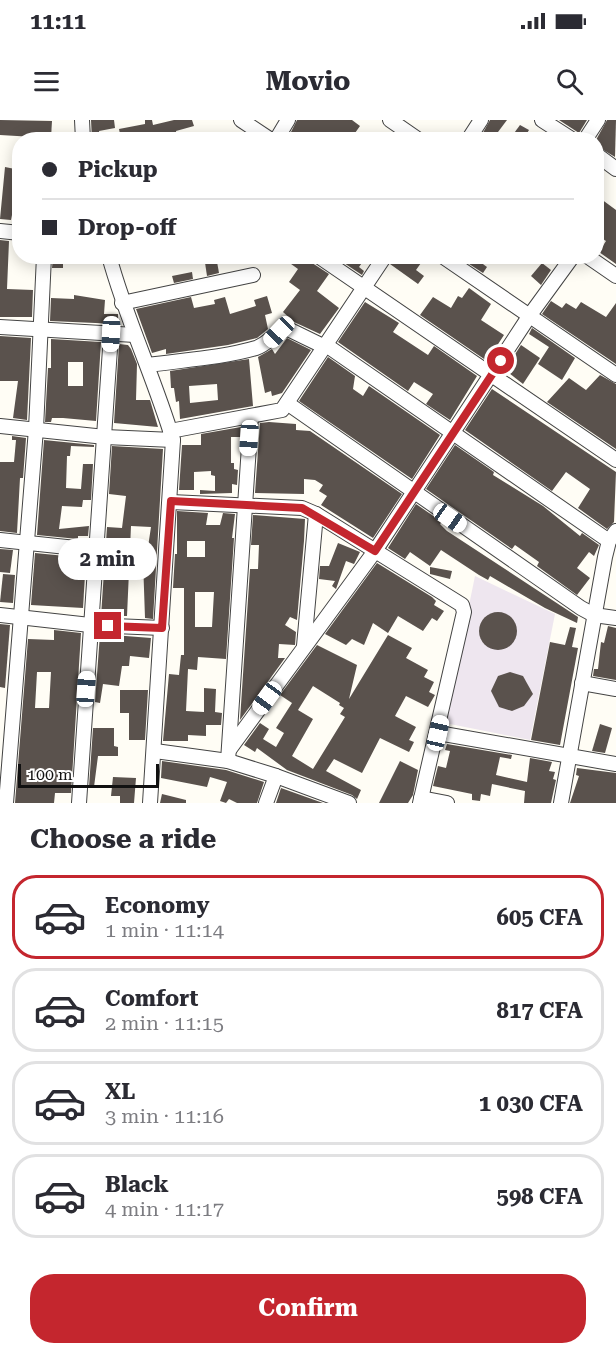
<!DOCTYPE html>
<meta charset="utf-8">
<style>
body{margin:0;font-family:"Roboto Serif",serif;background:#f7f7f7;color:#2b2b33;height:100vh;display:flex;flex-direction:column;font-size:22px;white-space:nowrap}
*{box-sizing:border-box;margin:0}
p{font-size:20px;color:#7c7c81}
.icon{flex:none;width:33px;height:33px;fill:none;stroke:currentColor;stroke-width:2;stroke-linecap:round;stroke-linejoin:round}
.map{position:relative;height:683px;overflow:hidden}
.panel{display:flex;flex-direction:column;background:#fff;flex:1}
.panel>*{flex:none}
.guide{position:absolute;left:12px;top:12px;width:592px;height:132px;border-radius:24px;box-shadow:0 3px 15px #0003;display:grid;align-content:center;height:132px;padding:0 30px;background:#fff}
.scale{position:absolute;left:18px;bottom:15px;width:141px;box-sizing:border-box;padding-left:6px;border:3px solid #111;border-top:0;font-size:16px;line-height:21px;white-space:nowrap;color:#111;-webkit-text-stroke:4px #fff;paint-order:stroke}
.end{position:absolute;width:27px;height:27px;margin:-14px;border:8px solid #c4262e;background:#fff;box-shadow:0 0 0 3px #fff}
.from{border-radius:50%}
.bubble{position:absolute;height:42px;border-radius:21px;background:#fff;box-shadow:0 3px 15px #0003;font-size:20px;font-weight:700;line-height:42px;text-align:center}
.car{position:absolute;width:18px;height:36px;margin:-18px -9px;border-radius:8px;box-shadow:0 0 4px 2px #0007;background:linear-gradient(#fff 24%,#345 0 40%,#fff 0 76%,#345 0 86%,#fff 0)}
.guide b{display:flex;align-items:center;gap:21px;height:57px;font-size:22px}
.guide b+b{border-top:2px solid #e1e1e2}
.guide i{width:15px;height:15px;background:#2b2b33}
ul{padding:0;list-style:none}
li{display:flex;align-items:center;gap:18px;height:84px;margin:0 12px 9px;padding:0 18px;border:3px solid #e1e1e2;border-radius:24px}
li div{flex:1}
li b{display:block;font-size:22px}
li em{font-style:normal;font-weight:700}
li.active{border-color:#c4262e}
li>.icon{width:54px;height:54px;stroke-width:1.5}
h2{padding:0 30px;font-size:27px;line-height:72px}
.action{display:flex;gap:12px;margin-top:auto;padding:12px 30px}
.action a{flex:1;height:69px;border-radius:24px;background:#c4262e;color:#fff;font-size:24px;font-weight:700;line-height:69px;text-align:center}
.status{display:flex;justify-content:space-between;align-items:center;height:42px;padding:0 30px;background:#fff;direction:ltr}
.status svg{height:16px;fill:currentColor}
header{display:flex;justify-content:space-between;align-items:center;height:78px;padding:0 30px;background:#fff;font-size:27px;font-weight:700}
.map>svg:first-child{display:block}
</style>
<div class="status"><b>11:11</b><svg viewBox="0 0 49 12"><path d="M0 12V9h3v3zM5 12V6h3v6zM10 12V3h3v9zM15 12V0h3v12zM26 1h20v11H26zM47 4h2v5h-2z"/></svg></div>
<header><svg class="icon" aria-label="menu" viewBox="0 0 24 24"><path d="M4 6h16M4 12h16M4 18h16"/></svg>Movio<svg class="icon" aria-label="search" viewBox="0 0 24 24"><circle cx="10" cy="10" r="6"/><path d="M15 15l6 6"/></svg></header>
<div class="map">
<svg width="616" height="683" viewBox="0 0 616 683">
<rect width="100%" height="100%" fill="#fffdf5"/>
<polygon fill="#eee6ef" points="475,456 555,494 530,620 445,603"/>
<g fill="#5a524d" fill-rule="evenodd">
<polygon points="0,0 52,1 51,18 0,15"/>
<polygon points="91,0 114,0 115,8 99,11 100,20 92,20"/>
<polygon points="145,0 152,0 153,5 174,0 192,0 194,6 176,11 177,20 149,20 148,14 121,19 119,9 145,4"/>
<polygon points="297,0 352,0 360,6 350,20 330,20 320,13 316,20 287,20"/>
<polygon points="490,0 507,0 492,20 479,20"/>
<polygon points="559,0 587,0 579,13"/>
<polygon points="607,0 616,0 615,37 597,26 596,20"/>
<polygon points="520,5 529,10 523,20 509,20"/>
<polygon points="5,47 20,50 20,95 12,95 11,100 0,99"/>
<polygon points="597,76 616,90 616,144 599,132 606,121 597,115 602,106 597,103"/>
<polygon points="0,120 9,121 7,169 33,170 32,197 0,197"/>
<polygon points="53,136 63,136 63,148 52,148"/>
<polygon points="204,136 216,136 219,153 207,156"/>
<polygon points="280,136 306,139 329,154 317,171 339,188 320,214 294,202 283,192 300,170 289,162 298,149"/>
<polygon points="340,136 367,136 359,147 364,151 362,155 338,139"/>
<polygon points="394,136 426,136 416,150 424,156 418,164 390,144"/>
<polygon points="465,136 472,136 487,147 483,153 463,140"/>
<polygon points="542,143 551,150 541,165 531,156"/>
<polygon points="192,152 193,159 174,163 172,156"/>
<polygon points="469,168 491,184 481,200 504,215 487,241 420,195 433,177 451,188 458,176 462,178"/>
<polygon points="74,175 105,180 104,194 118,194 118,204 50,201 51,178 74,179"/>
<polygon points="267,176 272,193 265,195 268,209 257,218 228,225 166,234 166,229 152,233 136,189 191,177 194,188 215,184 214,180 225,177 230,194 256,186 254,180"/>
<polygon points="551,181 562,188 566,183 576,189 581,182 606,197 616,183 616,244 542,194"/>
<polygon points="365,182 399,203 393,212 428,235 434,226 477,256 450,300 426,284 433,274 414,262 408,271 338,222"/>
<polygon points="532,208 575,238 562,260 538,244 549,227 529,214"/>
<polygon points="0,216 31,218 27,300 13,298 18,261 0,261"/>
<polygon points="287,218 311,230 282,273 272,276 271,271 265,273 258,237 272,229 275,234"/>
<path d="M51,219L101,222L96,301L63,298H52L51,302H45L48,248H51ZM68,242H83V266H68Z"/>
<polygon points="119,224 128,225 131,229 137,244 136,280 150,280 158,307 114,303"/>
<polygon points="521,225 540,238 523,264 505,250"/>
<polygon points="328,237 355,256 353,269 363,276 369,266 440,315 412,359 299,281"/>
<path d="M249,239L253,286L180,299L179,281L176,282L174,268H171L170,251ZM217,264L218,280L190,283L189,266Z"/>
<polygon points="600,255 616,264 616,329 547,282 569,258 586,270"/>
<polygon points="492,269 616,352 614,402 607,409 578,388 590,369 566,352 552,371 465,310"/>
<polygon points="269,302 296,304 296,310 310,311 402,374 373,418 321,385 327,376 319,371 323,365 315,360 304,359 304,374 255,373 260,303"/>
<polygon points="241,307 241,317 231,317 231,343 234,343 234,349 238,350 237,365 232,364 232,373 200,374 200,370 215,371 215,356 211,355 211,351 194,352 194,370 179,370 182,325 201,325 201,314"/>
<polygon points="12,316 26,318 23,358 20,358 17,413 0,411 0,342 14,342 16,320 12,320"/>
<polygon points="44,320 94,325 94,327 71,326 70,336 67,336 66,368 81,369 83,344 93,344 91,380 83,380 82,387 62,386 59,409 89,406 88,416 78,416 78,419 37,415"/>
<polygon points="455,325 494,352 493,355 543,386 580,416 582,413 599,425 594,436 589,432 577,448 590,458 577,475 537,446 539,442 515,425 512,429 426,369"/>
<polygon points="112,326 163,329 153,499 145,498 143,440 146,440 151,407 131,406 127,496 101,496 107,407 122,408 126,376 109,374"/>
<polygon points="416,384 442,402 440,404 447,411 578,497 577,503 545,488 490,456 488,460 479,455 441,430 430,446 410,432 405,439 388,428"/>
<path d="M177,391L208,393L206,405H220L223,393L235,394L232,418H234L226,539L198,537L197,550L188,549L186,591L204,592V568L216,569L215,592L222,593L221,605H206V616L188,615V621H163L169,554L179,555L181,535H184V468H173L175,434H177ZM187,421H205V437H187ZM195,472H214L212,507H195Z"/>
<polygon points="253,395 305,399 304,421 297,500 290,497 285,505 296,512 295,525 279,524 278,538 285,538 240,600 250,449 258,449 259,425 251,425"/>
<polygon points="338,423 360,432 354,444 346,441 336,469 332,466 335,461 319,459 320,446 329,446"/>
<polygon points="0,429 13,430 10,453 0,452"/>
<polygon points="35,433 86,438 83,488 31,485"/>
<polygon points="377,443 432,477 436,481 434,485 444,491 437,501 432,498 423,511 398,496 388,513 373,503 364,525 352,519 346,525 325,514"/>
<polygon points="430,447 452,451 450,459 430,454"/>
<polygon points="3,454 15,455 13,483 0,482"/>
<circle cx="498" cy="511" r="19"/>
<polygon points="0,504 10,505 5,568 0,567"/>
<polygon points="608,506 616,508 616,560 593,556 594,549 598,549 601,522 604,523"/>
<polygon points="570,507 576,508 572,527 578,528 560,625 531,620 550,522 565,525"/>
<path d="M54,510L81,513L71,673H55L54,683H15L28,519L54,520ZM37,552H51L49,588H35Z"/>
<polygon points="100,514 151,518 149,538 130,536 129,546 122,546 119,566 103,564 100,583 95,582"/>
<path d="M388,515L412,528L406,538L428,550L424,557L434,562L429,572L435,575L428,587L406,576L395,596L416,607L409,620L414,622L409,632L380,618L362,653L334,639L326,651L361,670L357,679L352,675L287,650L257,628L255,632L244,625L260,603L269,609L263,619L276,627L284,613L276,608L292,583L280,575L317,525L357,545L349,579ZM313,566L340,583L339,585L344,588L340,594L345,597L313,649L292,636L313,599L298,590Z"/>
<polygon points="510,552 523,556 533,574 524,586 512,591 499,587 491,571 498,556"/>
<polygon points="120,570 148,570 145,620 129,620 129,593 120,593"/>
<polygon points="600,604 612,608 605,633 592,631"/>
<polygon points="93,608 114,608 114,626 118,627 118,636 98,636 94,667 89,667"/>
<polygon points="447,624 512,635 511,639 500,637 496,655 527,662 530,638 552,642 549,651 555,652 553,659 556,660 551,683 524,683 525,671 492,664 490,676 481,674 480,681 472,680 472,674 433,666 438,646 446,648 450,631 445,630"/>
<polygon points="162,641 226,650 264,662 257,683 237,683 229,679 226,683 220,681 227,662 210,657 207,667 161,658"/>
<polygon points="400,641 418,650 413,675 408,683 379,683"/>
<polygon points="577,648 616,653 616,683 570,683 579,656 576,655"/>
<polygon points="113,657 136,658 134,683 120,683 120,676 111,676"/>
<polygon points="281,668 323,683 276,683"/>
<polygon points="162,674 186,680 186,683 160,683"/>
</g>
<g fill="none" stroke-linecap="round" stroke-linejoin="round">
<g stroke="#444" stroke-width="16">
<g id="minor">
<polyline points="82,0 83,20"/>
<polyline points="241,0 271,20"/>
<polyline points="390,0 419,20"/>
<polyline points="542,0 573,20"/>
<polyline points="276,20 288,0"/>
<polyline points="468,20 481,0"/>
<polyline points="585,20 598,0"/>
<polyline points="597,35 616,49"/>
<polyline points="0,111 20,113"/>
<path d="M109,136C126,199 154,257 173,320L150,683"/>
<polyline points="318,136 616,340"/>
<polyline points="442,136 616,255"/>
<polyline points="587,136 616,156"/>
<polyline points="122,183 253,155"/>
<polyline points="0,207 135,215"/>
<polyline points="326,225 609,421"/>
<path d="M148,245C183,240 222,238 256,228C269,224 276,210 288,209L325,227"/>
<polyline points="287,283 581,488 594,495 616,498"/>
<polyline points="0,306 105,317 173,320"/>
<polyline points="170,311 282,290 385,136"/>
<polyline points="171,382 302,388 316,394 462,485 464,492 420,683"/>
<polyline points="0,420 95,430"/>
<polyline points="0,495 90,505 162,508"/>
<polyline points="304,526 316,394"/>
<polyline points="582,563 616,569"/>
<polyline points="438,613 616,644"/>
<polyline points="229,630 375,431 530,195 573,136"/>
<polyline points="155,631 228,641 276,656 349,683"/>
<polyline points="228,641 251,296"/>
<polyline points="421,678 447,683"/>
<polyline points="6,683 36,309 44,136"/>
<polyline points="79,683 111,214"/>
<polyline points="266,683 276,656"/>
<polyline points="561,683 605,437 609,421 616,411"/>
</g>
</g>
<use href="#minor" stroke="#fff" stroke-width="14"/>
</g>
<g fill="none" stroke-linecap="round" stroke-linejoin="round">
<polyline stroke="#c4262e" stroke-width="8" points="108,506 162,508 171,381 302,388 375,431 501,241"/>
</g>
</svg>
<div class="scale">100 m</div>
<i class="end from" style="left:501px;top:241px"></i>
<i class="end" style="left:108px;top:506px"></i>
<div class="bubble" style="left:58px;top:418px;width:99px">2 min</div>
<i class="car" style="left:279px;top:212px;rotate:224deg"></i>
<i class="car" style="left:111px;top:214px;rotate:183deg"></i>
<i class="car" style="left:249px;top:318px;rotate:184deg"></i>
<i class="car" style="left:450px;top:398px;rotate:125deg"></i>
<i class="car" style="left:86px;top:569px;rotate:4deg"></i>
<i class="car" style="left:267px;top:578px;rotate:216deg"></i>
<i class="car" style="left:438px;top:613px;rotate:13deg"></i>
<div class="guide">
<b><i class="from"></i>Pickup</b>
<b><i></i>Drop-off</b>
</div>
</div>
<section class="panel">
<h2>Choose a ride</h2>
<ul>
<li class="active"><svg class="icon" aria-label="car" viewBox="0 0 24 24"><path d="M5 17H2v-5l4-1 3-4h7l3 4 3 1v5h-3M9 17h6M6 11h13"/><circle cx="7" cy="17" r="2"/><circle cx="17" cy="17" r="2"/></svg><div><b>Economy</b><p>1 min · 11:14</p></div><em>605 CFA</em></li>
<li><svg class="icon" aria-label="car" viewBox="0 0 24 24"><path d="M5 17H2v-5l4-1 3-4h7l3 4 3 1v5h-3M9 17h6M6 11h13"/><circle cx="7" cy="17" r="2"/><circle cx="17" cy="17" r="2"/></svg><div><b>Comfort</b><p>2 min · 11:15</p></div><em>817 CFA</em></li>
<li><svg class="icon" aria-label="car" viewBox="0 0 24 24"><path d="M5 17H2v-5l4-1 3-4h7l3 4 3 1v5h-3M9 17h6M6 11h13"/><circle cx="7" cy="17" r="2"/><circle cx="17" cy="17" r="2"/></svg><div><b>XL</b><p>3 min · 11:16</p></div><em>1 030 CFA</em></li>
<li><svg class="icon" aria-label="car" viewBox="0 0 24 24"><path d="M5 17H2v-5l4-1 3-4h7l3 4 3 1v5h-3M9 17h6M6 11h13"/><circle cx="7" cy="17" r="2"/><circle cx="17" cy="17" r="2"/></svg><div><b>Black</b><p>4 min · 11:17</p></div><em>598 CFA</em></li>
</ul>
<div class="action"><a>Confirm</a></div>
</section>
